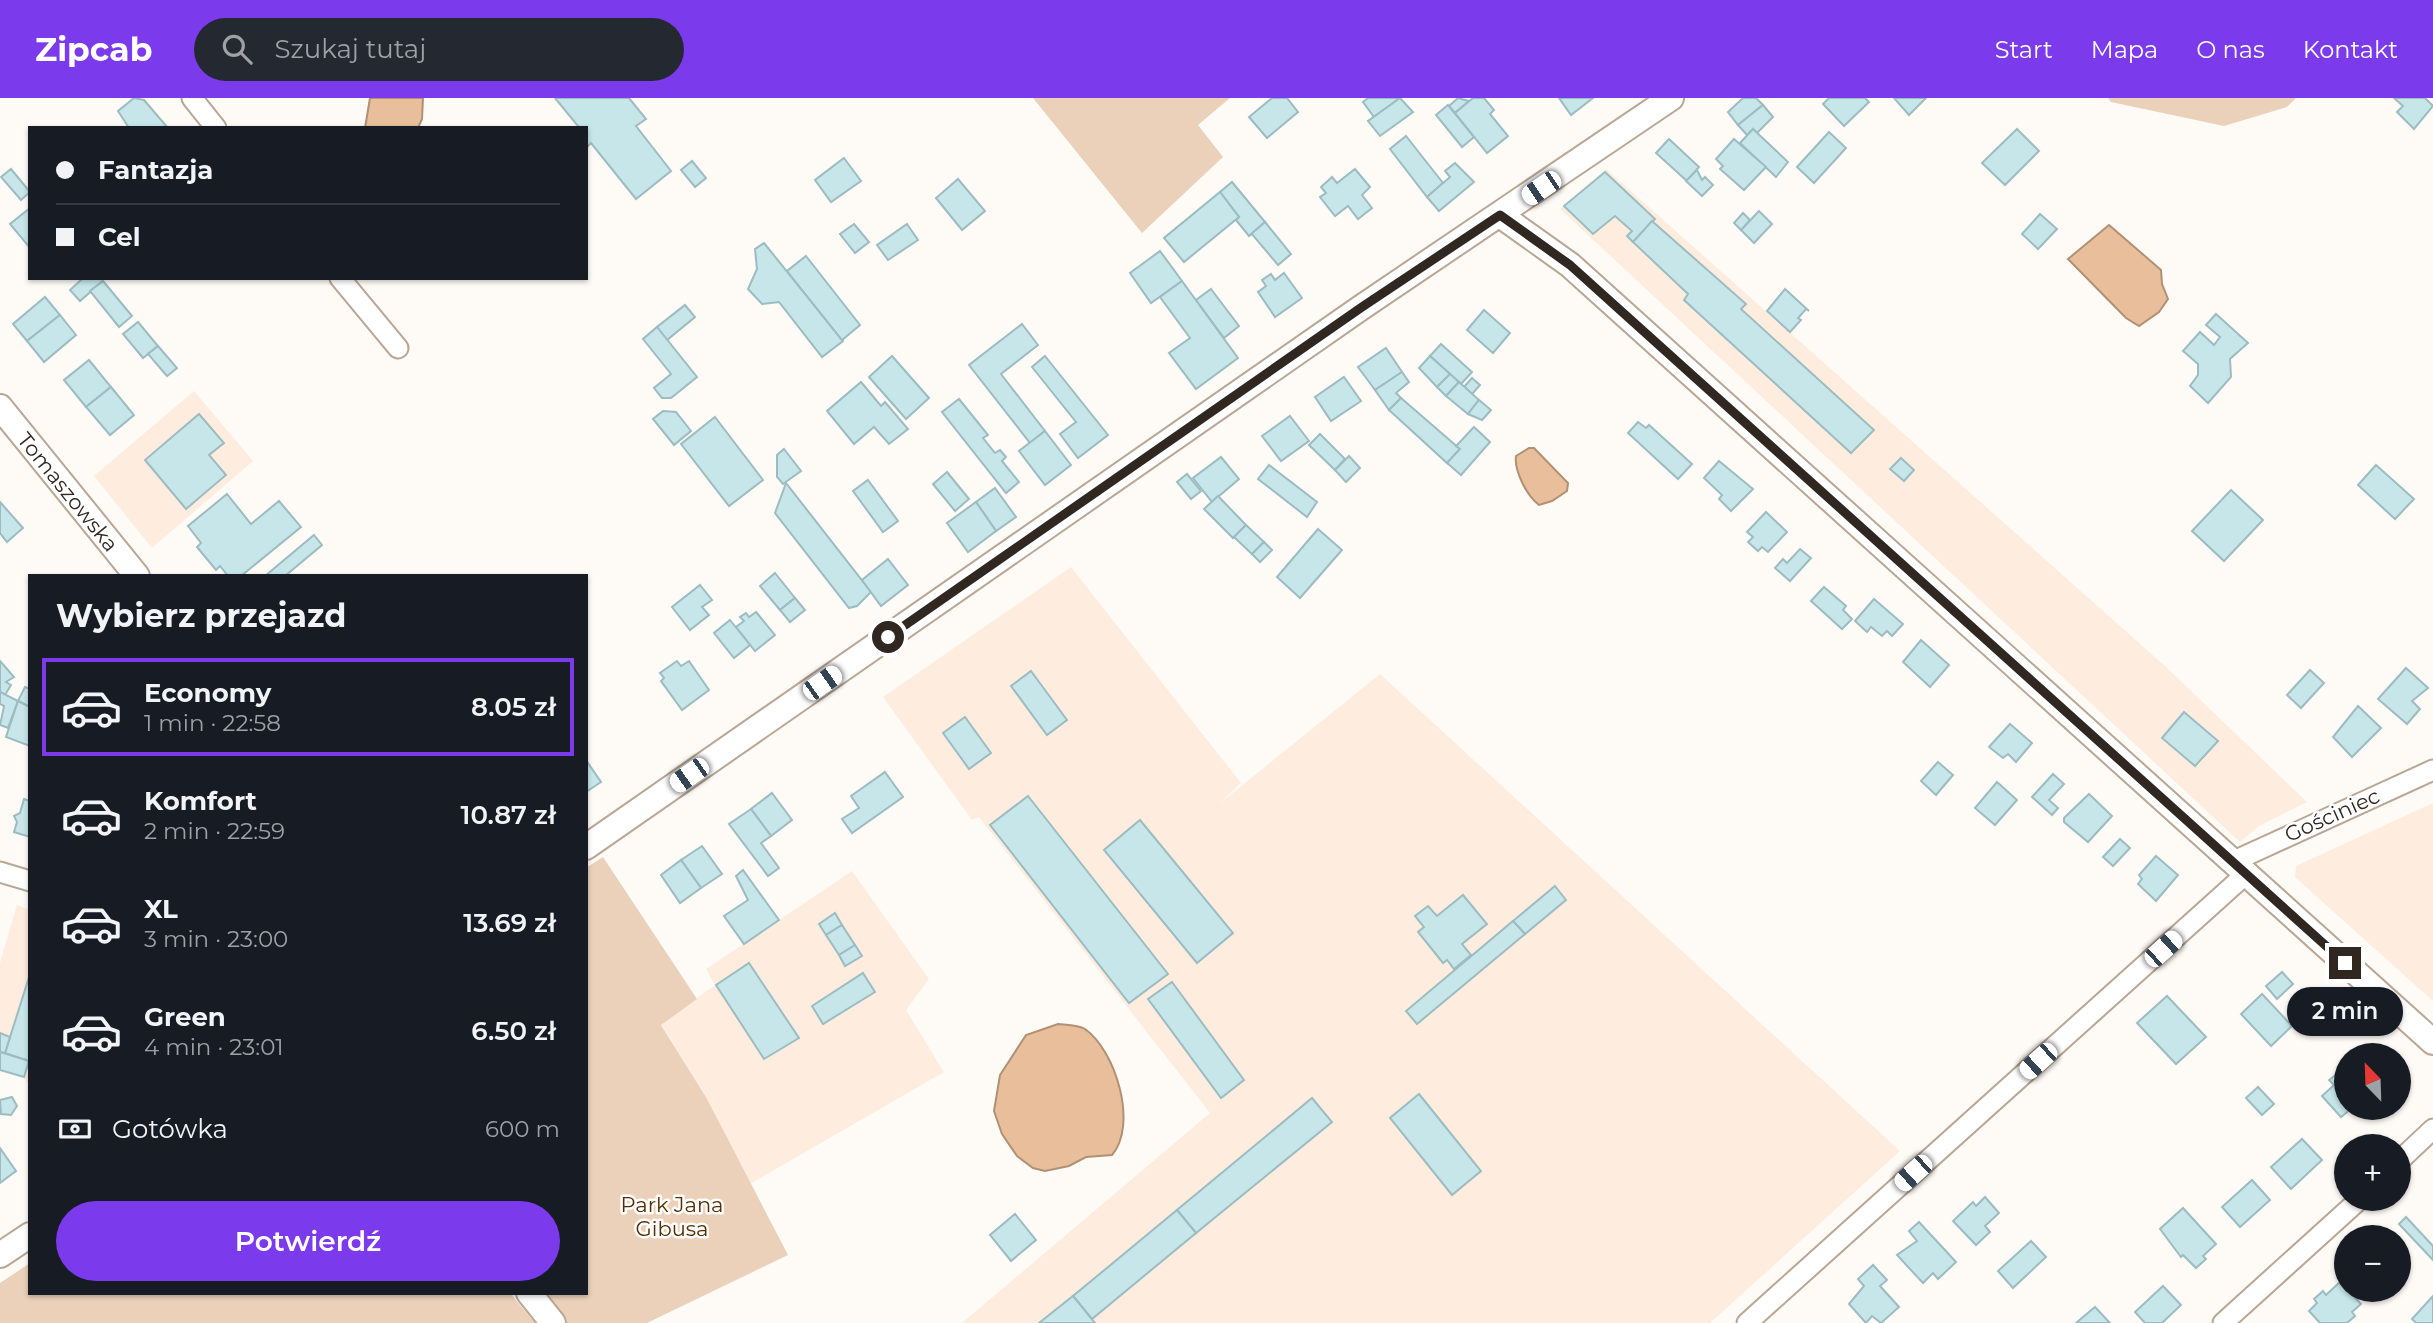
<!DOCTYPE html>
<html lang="pl">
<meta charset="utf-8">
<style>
body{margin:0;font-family:Montserrat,sans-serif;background:#242831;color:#f1f3f6;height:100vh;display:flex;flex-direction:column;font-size:26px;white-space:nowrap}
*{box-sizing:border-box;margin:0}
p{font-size:23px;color:#9ea1a6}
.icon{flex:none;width:38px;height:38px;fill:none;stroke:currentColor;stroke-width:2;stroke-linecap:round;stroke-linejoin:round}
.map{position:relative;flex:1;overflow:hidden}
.panel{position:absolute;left:28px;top:476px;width:560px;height:721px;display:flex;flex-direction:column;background:#171b24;border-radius:0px;box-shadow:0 2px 5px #0004}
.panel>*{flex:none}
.hud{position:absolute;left:28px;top:28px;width:560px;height:154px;border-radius:0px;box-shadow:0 2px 5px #0004;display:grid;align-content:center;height:154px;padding:0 28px;background:#171b24}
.needle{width:46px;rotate:337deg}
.fabs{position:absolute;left:2334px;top:945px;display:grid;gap:14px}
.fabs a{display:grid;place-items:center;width:77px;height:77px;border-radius:50%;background:#171b24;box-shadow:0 2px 5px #0004;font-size:35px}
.end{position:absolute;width:32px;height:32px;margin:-16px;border:9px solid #2f2720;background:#fff;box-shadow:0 0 0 4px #fff}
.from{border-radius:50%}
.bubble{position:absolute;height:49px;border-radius:24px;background:#171b24;box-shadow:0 2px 5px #0004;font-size:23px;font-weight:600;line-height:49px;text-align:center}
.car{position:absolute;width:21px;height:42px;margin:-21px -10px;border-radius:9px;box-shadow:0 0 5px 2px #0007;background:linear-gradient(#fff 24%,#345 0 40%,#fff 0 76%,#345 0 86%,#fff 0)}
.hud b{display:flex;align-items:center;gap:24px;height:66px;font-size:26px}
.hud b+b{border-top:2px solid #363941}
.hud i{width:18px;height:18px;background:#f1f3f6}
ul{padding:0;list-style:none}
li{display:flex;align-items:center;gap:21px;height:98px;margin:0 14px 10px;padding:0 14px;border:4px solid transparent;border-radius:0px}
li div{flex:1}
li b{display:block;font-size:26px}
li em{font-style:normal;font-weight:600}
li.selected{border-color:#7c3aed}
li>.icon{width:63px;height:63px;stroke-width:1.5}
h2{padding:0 28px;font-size:32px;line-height:84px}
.pay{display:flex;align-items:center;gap:18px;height:77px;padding:0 28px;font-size:26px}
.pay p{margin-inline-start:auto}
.action{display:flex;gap:14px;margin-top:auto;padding:14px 28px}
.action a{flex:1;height:80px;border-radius:42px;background:#7c3aed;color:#fff;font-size:28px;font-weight:600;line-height:80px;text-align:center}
header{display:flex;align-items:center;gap:42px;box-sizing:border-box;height:98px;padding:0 35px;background:#7c3aed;color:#fff}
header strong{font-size:33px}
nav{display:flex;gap:38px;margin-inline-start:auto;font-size:24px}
.search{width:490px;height:63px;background:#242831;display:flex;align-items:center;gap:18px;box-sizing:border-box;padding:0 24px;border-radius:38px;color:#9ea1a6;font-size:26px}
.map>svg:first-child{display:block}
</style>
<header>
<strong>Zipcab</strong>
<div class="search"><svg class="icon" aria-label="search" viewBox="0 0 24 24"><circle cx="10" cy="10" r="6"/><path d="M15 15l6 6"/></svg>Szukaj tutaj</div>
<nav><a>Start</a><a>Mapa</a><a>O nas</a><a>Kontakt</a></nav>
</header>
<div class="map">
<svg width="2433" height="1225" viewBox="0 0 2433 1225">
<rect width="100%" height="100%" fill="#fefaf6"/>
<g fill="#feedde">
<polygon points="1606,71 2165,568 2307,704 2259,728 2240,744 1560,111"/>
<polygon points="194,293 253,363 152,450 94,378"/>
<polygon points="1071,469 1241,685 1219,706 1380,576 1900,1053 1710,1225 962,1225 1210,1015 979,719 972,722 883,599"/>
<polygon points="2433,705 2433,903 2295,779 2296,768"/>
<polygon points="852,773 929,881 906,912 944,974 750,1086 706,999 661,926 715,887 706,871"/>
<polygon points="17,807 30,812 30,988 24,979 0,972 0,865"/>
</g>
<g fill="#ebd1ba">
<polygon points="1033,0 1230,0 1198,27 1223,59 1142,135"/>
<polygon points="2108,0 2296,0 2287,9 2224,28 2111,4"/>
<polygon points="603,759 697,901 661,927 706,999 788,1157 647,1225 564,1225 539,1195 586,1195 586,770"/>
<polygon points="30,1165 30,1195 510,1195 535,1225 0,1225 0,1185"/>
</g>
<g fill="#e8bf9a" stroke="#b09175" stroke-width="2">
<polygon points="370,0 423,0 422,21 418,30 365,30"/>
<polygon points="2109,127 2161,172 2162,186 2168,201 2159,214 2139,228 2126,220 2068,161"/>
<path d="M1529,350H1534L1568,385L1567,393L1552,403L1539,407C1527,398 1514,373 1516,358Z"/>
<path d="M1058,926C1067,927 1078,927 1085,931C1116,953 1138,1027 1112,1057L1086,1059L1069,1068L1045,1073L1033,1070L1017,1058L1002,1036L994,1013L1000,977L1026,937Z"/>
</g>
<g fill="#c6e6ea" stroke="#9dbcc1" stroke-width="2">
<polygon points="134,0 144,2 168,30 129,30 118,13"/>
<polygon points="555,0 629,0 646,21 636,28 671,73 636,101 591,45 586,50 586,30 575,30 578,28"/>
<polygon points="1272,0 1287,0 1298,14 1267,40 1249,19"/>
<polygon points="1368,0 1400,0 1374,19 1363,4"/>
<polygon points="1400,0 1413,14 1380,38 1368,23"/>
<polygon points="1458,0 1469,3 1455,15 1449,8"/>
<polygon points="1473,0 1484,0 1494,12 1490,16 1508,38 1487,55 1455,15"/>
<polygon points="1559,0 1593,0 1571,17"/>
<polygon points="1743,0 1756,0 1763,7 1738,27 1728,14"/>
<polygon points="1829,0 1865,0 1869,4 1844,28 1823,6"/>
<polygon points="1894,0 1926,0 1909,17"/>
<polygon points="2394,0 2425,0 2433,8 2414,31 2397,14 2403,8"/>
<polygon points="1448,7 1474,39 1462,49 1436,17"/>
<polygon points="1763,7 1773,19 1757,35 1753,31 1747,37 1738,27"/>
<polygon points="1753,31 1788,64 1776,79 1740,45"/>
<polygon points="2017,31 2039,53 2005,87 1982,65"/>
<polygon points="1829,34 1846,50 1814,85 1797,69"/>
<polygon points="1406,38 1443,85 1427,99 1390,51"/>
<polygon points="1669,41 1699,69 1687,83 1656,55"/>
<polygon points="1734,41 1766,69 1744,92 1720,71 1723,68 1716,61"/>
<polygon points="844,60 861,83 831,104 815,82"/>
<polygon points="692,63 706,80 695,89 681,72"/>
<polygon points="1455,65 1474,84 1439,113 1427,99 1450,79 1445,73"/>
<polygon points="11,71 30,94 21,102 1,79"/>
<polygon points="1355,71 1370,89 1362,97 1372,110 1358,121 1348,108 1335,118 1320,99 1326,95 1321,89 1332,79 1337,85"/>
<polygon points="1697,72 1702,82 1705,79 1713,87 1702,98 1686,83"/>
<polygon points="1605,74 1655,121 1633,144 1627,138 1632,133 1615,118 1593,136 1564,108"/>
<polygon points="958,81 985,113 962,132 936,100"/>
<polygon points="1232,84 1265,124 1249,138 1236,122 1239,119 1220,94"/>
<polygon points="1220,94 1239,119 1184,164 1164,140"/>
<polygon points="30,110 30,150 10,126"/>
<polygon points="1759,113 1772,126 1754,145 1741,132"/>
<polygon points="1743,115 1750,122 1741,132 1734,125"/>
<polygon points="2040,116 2057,131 2038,151 2022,136"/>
<polygon points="1652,123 1746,206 1741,211 1874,332 1851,355 1684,202 1688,196 1633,144"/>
<polygon points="1265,124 1291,156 1278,167 1252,136 1249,138"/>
<polygon points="854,126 869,144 855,155 840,136"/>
<polygon points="907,126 918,142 888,162 877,147"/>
<polygon points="764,145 843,243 822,259 779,204 762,206 748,191 757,171 755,151"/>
<polygon points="1160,153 1182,183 1151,205 1130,175"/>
<polygon points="806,158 860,227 842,242 787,173"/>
<polygon points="1284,175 1302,200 1275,219 1258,194 1266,188 1262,182 1271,176 1275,182"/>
<polygon points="79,180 101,180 103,183 80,203 70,192 81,182"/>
<polygon points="103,183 132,218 119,229 90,193"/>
<polygon points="1182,183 1238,260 1196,291 1169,255 1190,240 1160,199"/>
<polygon points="1211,191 1239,228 1224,240 1196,202"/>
<polygon points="1785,191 1809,213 1806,211 1798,220 1801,222 1790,234 1767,213"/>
<polygon points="45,199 60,217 27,243 13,226"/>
<polygon points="685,207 695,219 667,242 657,229"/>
<polygon points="1484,212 1510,235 1493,255 1467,232"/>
<polygon points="2216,216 2248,245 2230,261 2231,279 2208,305 2190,288 2198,277 2198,266 2183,253 2200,234 2214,247 2220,239 2206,227"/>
<polygon points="60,217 76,237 44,264 27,243"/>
<polygon points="138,224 158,248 143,260 123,236"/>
<polygon points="1022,226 1038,247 1001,276 1045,333 1030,345 969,267"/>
<polygon points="657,229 697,279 671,300 662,300 654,290 671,276 643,241"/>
<polygon points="1441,246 1472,274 1461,286 1430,258"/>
<polygon points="158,248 177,270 167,278 148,256"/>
<polygon points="1386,250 1402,274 1375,292 1358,269"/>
<polygon points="892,258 929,300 906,321 869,279"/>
<polygon points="1045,258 1108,337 1078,360 1060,336 1076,324 1032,269"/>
<polygon points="1430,258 1450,276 1437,289 1419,270"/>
<polygon points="89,262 111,289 86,309 64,282"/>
<polygon points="1402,274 1409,284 1396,295 1401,300 1389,312 1375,292"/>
<polygon points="1450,276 1459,284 1446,298 1437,289"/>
<polygon points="1344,279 1361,303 1331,323 1315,299"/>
<polygon points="1472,280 1480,287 1472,296 1464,289"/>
<polygon points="861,284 881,308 885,304 908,331 889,346 874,329 854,346 827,313"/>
<polygon points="1459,284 1479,302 1468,316 1446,298"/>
<polygon points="111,289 134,317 110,337 86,309"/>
<polygon points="1401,300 1460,351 1447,365 1389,312"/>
<polygon points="959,301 988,337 983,340 995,355 1000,352 1006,359 1002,363 1019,384 1006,395 942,314"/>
<polygon points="1479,302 1491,312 1482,322 1468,316"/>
<polygon points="663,313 676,314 691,333 674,347 653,321"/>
<polygon points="199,316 224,345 209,357 226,377 186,411 145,362"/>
<polygon points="1290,318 1309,343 1281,363 1262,338"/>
<polygon points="715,319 763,382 729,408 681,346"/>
<polygon points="1638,324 1646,330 1649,327 1692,366 1678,381 1628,335"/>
<polygon points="1474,329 1490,344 1461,377 1447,365 1460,351 1456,348"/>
<polygon points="1045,333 1071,367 1045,387 1019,353"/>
<polygon points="1320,336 1345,361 1335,372 1309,347"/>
<polygon points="784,351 801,373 783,386 777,379 777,357"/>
<polygon points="1349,358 1360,370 1346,384 1335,372"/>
<polygon points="1221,359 1239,381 1212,404 1193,380"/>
<polygon points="1901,360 1914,372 1904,383 1890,371"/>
<polygon points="1719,363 1753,391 1731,413 1719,401 1722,397 1704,380"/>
<polygon points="1269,367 1317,404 1307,419 1258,381"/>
<polygon points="2376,367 2414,401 2395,421 2358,387"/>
<polygon points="947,374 969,401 955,413 933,386"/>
<polygon points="1187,376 1201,393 1191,401 1177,384"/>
<polygon points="868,382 898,423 883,434 853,393"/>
<polygon points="786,385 871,494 857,508 849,510 775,415"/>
<polygon points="995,390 1016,419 996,433 976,404"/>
<polygon points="2231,392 2263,422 2224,463 2192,433"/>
<polygon points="227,396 251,426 279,403 301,429 241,478 228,478 220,468 216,472 197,449 201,445 188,428"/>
<polygon points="1218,398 1246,427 1233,440 1204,411"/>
<polygon points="0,404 23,430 7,444 0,435"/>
<polygon points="976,404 996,433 968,454 947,425"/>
<polygon points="1766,414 1787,434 1768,454 1762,449 1758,453 1748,444 1753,439 1747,434"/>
<polygon points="1246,427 1264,444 1252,456 1234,439"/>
<polygon points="1318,431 1342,452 1300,500 1277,479"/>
<polygon points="314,437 322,447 285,478 265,478"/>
<polygon points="1264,444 1272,452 1260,464 1252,456"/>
<polygon points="1800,451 1811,460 1790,483 1775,470 1783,461 1787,465"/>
<polygon points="888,461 908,487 881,508 862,482"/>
<polygon points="775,475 795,500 780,512 760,488"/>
<polygon points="700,487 712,502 702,509 709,517 690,532 672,509"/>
<polygon points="1824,489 1846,508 1843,512 1852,521 1842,531 1811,503"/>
<polygon points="795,500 805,512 790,524 780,512"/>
<polygon points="1874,501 1903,526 1892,538 1887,533 1882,538 1871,529 1867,534 1855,523"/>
<polygon points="756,514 775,537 755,553 736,529 744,523 740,519 746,515 749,519"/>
<polygon points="730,522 750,547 734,560 714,535"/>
<polygon points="1921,542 1949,567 1930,589 1903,564"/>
<polygon points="0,563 14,579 6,584 11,587 5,597 0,594"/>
<polygon points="677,563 681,568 689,563 709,592 682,612 661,583 664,580 660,575"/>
<polygon points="2406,570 2428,590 2412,603 2420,611 2407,626 2378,601"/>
<polygon points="2310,572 2324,585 2301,610 2287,597"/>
<polygon points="1031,573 1067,622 1047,637 1011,588"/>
<polygon points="25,589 30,591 30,609 18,603"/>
<polygon points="0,594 18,603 8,630 0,627 4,608 0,606"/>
<polygon points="18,603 30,609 30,648 6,639"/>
<polygon points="2358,608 2381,630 2352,659 2333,639"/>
<polygon points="2184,614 2218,643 2195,668 2162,640"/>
<polygon points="965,619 991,655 969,671 943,635"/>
<polygon points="2010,626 2032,645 2016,664 2008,656 2003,660 1989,649"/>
<polygon points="586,662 601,684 586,694"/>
<polygon points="1938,664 1953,677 1936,697 1921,683"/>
<polygon points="885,674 903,699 852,735 842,721 859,710 851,698"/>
<polygon points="2053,676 2064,686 2049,702 2058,710 2052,717 2032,699"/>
<polygon points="1997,684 2017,702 1995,727 1975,710"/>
<polygon points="772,695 792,722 771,738 751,711"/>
<polygon points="2089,696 2112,718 2088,744 2064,724 2064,720"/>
<polygon points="1028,698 1168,876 1129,905 990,727"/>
<polygon points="24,701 30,703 30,739 14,734 17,724 14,718 20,715"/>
<polygon points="751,711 771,738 761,745 779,770 768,778 729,726"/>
<polygon points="1140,722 1233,835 1197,865 1104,752"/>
<polygon points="2120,741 2130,750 2113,768 2103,759"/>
<polygon points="702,748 722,776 701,790 681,762"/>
<polygon points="2156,758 2178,777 2156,803 2138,786 2142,781 2139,777"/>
<polygon points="681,762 701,790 680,805 661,777"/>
<polygon points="743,772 779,822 744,846 724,818 748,802 736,778"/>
<polygon points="1555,788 1566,802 1525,836 1513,823"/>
<polygon points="1463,797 1487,826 1462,846 1471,857 1454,871 1447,862 1443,865 1418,834 1424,829 1415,818 1428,808 1437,818"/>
<polygon points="835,815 842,827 826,837 819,826"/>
<polygon points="1513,823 1525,836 1417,926 1406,913"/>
<polygon points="842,827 855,847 839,857 826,837"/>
<polygon points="855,847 862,858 845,868 839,857"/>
<polygon points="749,865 799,940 764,961 716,887"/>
<polygon points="2282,874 2293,886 2277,901 2266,888"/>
<polygon points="863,875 875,894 823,926 812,908"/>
<polygon points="30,876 30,962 29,963 5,955"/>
<polygon points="1172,884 1244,982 1221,1000 1148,901"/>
<polygon points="2262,896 2292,928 2271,948 2241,916"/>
<polygon points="2167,898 2206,939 2176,966 2137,925"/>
<polygon points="0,935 10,939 5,955 0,954"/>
<polygon points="0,954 29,963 24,979 0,972"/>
<polygon points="2347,968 2347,1010 2352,1010 2341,1019 2322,998 2334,987 2329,982"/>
<polygon points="2258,989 2274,1006 2262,1017 2246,1000"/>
<polygon points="1419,996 1481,1073 1452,1097 1390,1020"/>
<polygon points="12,999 17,1008 11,1017 1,1016 0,1002"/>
<polygon points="1312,1000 1332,1024 1196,1135 1177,1112"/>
<polygon points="2302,1041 2322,1062 2291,1091 2271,1069"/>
<polygon points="0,1050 16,1073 0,1085"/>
<polygon points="2252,1082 2270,1102 2240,1129 2222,1109"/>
<polygon points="1985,1099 1999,1115 1985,1128 1990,1134 1976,1147 1953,1123 1973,1104 1976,1108"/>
<polygon points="2183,1110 2216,1146 2203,1158 2206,1161 2196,1170 2183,1157 2181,1159 2160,1131"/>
<polygon points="1177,1112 1196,1135 1092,1221 1073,1198"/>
<polygon points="1015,1116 1036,1142 1011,1163 990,1137"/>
<polygon points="2406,1119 2433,1148 2433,1162 2399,1126"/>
<polygon points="1919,1124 1956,1164 1938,1181 1933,1175 1923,1185 1897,1157 1917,1143 1909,1133"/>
<polygon points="2031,1143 2046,1159 2013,1190 1998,1173"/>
<polygon points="1873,1167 1887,1182 1880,1188 1899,1209 1881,1225 1872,1218 1866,1225 1849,1206 1864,1188 1858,1181"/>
<polygon points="2340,1184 2361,1206 2352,1214 2355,1218 2347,1225 2320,1225 2309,1213 2317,1205 2314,1201 2323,1193 2326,1197"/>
<polygon points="2163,1188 2181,1207 2162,1225 2145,1225 2135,1214"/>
<polygon points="1073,1198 1095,1225 1039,1225"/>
<polygon points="2433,1198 2433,1225 2416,1225 2412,1221"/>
<polygon points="2095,1209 2110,1225 2076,1225"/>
</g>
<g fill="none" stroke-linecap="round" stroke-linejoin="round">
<g stroke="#baa694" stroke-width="23">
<g id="minor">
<polyline points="192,0 216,30"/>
<polyline points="340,180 398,250"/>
<polyline points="2232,764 2433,672"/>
<polyline points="0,774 30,783"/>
<polyline points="2399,1063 2433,1031"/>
<polyline points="1747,1225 2246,776"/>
<polyline points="2223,1225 2360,1101"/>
</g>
</g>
<g stroke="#baa694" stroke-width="28">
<g id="tertiary">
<polyline points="1500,117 1570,167 2433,944"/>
<polyline points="0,309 137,478"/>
<polyline points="586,749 1362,209 1671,0"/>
<polyline points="0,1157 30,1137"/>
<polyline points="529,1195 553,1225"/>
</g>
</g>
<use href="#minor" stroke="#fff" stroke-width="19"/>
<use href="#tertiary" stroke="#fff" stroke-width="24"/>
</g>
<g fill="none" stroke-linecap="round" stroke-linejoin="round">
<polyline stroke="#2f2720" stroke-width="9" points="888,539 1362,209 1500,117 1570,167 2345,865"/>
</g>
<g text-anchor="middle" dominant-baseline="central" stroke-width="5" stroke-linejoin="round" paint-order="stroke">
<g font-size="21" fill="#2f2720" stroke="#fff">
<text transform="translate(68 394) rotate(51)">Tomaszowska</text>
<text transform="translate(2332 717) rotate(-24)">Gościniec</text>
</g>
<g font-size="21" fill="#542d00" stroke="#fff">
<text x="672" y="1106">Park Jana<tspan x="672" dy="24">Gibusa</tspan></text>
</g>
</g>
</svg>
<div class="fabs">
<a><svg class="needle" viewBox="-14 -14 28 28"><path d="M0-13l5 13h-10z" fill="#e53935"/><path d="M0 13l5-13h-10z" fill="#9ea1a6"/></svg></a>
<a>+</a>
<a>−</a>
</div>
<i class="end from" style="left:888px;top:539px"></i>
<i class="end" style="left:2345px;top:865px"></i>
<div class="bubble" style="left:2287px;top:889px;width:116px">2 min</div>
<i class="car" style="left:1541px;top:90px;rotate:236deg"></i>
<i class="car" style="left:822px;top:585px;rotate:55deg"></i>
<i class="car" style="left:689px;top:677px;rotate:235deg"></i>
<i class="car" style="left:2163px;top:851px;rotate:48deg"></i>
<i class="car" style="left:2038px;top:963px;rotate:228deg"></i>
<i class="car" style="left:1913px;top:1075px;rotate:228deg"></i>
<div class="hud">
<b><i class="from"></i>Fantazja</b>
<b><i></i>Cel</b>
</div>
<section class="panel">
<h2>Wybierz przejazd</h2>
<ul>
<li class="selected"><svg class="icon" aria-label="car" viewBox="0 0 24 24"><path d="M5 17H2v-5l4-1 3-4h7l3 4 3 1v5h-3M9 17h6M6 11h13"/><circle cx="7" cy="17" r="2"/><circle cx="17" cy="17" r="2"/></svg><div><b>Economy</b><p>1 min · 22:58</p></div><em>8.05 zł</em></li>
<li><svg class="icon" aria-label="car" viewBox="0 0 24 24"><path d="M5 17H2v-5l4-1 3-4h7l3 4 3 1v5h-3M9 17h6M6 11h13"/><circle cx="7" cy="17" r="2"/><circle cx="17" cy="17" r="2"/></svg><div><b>Komfort</b><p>2 min · 22:59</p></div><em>10.87 zł</em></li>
<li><svg class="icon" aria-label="car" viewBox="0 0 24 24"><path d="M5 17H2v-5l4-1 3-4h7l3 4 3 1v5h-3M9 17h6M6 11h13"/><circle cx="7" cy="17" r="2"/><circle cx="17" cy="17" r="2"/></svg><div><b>XL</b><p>3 min · 23:00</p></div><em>13.69 zł</em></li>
<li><svg class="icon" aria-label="car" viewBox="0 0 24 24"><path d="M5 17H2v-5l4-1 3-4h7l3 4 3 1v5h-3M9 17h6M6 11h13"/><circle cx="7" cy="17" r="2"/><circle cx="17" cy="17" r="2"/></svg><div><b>Green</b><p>4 min · 23:01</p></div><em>6.50 zł</em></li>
</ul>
<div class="pay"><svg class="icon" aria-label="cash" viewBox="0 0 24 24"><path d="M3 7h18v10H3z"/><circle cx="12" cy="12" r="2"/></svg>Gotówka<p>600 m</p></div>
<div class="action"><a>Potwierdź</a></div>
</section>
</div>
